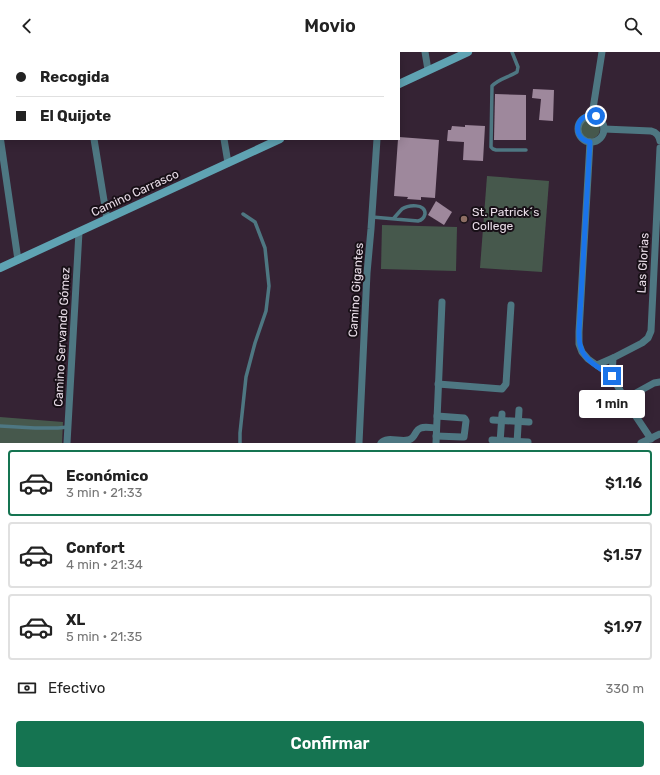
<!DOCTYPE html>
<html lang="es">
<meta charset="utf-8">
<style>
body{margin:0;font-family:Rubik,sans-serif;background:#f6f6f6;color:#222;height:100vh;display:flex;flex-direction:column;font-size:15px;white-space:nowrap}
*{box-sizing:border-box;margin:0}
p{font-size:13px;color:#767676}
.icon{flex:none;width:22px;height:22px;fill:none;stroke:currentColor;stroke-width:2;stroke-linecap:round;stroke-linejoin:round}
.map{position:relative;height:391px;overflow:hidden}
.panel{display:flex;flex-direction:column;background:#fff;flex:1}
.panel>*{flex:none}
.hud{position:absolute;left:0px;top:0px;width:400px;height:88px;box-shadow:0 2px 10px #0003;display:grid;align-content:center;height:88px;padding:0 16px;background:#fff}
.end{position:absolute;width:18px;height:18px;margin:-9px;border:5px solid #1a73e8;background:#fff;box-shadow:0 0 0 2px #fff}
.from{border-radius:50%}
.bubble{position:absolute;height:28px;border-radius:4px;background:#fff;box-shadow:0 2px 10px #0003;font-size:13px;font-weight:600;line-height:28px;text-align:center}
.hud b{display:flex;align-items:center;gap:14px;height:38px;font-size:15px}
.hud b+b{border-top:1px solid #e0e0e0}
.hud i{width:10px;height:10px;background:#222}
ul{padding:7px 0 0;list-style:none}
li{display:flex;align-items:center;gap:12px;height:66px;margin:0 8px 6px;padding:0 8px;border:2px solid #e0e0e0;border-radius:4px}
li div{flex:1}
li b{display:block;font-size:15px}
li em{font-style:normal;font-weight:600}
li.current{border-color:#157451}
li>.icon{width:36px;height:36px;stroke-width:1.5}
.pay{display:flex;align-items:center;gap:10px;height:44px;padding:0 16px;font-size:15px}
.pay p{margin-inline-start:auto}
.primary-button{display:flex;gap:8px;margin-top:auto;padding:8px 16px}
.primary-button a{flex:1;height:46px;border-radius:4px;background:#157451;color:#fff;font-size:16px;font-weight:600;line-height:46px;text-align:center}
header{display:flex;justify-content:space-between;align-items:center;height:52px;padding:0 16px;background:#fff;font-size:18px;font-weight:600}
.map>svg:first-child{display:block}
</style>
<header><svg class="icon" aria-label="back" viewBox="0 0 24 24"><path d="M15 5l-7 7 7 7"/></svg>Movio<svg class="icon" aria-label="search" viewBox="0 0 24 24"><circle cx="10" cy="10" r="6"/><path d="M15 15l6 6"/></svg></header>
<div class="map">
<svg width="660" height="391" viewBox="0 0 660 391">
<rect width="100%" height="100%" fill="#352334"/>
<g fill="#46584c">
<circle cx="590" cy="77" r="10"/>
<polygon points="487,124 549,129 542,220 480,216"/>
<polygon points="382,173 457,175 456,219 381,217"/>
<polygon points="0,365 63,370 62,391 0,391"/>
</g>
<g fill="#9e889c">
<polygon points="533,37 554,38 553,69 539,68 541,47 532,46"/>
<polygon points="495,42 526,43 526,88 494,88"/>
<polygon points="465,73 485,74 483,109 463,108 464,90 447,89 448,78 451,78 452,74 465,75"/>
<polygon points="399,85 439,88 435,146 421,145 421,148 407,147 408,145 394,144 398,87 399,87"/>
<polygon points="436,149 452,160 444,173 428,163"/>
</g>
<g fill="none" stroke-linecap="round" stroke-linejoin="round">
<g stroke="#4e7782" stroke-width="3.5">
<path d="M512,0L518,15L517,20C509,25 498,27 492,34L491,95L493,97L496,98H526"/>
<path d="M372,165L418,169C422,168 424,166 425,162C426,151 408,153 402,157C399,160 396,164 393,167"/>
<polyline points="0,374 35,376 58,376 68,375"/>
<polyline points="240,391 240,381 246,325 255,291 266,259 269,234 265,196 255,170 243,162"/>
</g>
<g stroke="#4e7782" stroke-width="7">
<polyline points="82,0 82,1"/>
<polyline points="211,0 212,1"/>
<polyline points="324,0 324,1"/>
<polyline points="425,0 428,18"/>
<polyline points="592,63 602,0"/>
<circle cx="591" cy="77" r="13"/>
<path d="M604,77L651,79C656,80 659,83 660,89"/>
<polyline points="0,84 18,208"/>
<polyline points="94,87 107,167"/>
<polyline points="224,87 228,111"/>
<polyline points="590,90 579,280 579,292 582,300 588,307 612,324 627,351 651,387"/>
<polyline points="597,313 613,306"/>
<polyline points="612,324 613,306 642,291 648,286 651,279 660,96"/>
<polyline points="438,332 502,337 506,332 511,253"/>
<polyline points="625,347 654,331 660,330"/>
<polyline points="493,368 529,370"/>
<polyline points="436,384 462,385 464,385 466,369 465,367 464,366 437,364"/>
<polyline points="492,388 528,390"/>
<polyline points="67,391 79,180"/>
<polyline points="359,391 367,221 371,177 377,87"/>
<path d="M381,391C387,384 399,390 408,388C416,387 414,378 421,376C425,374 432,376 436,376"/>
<polyline points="436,391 442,250"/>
<polyline points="500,391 502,362"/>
<polyline points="517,391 519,358"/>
<polyline points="641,391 660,382"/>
</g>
<g stroke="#5fa3b3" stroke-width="8">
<polyline points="399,32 468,0"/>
<polyline points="0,216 280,87"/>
</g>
</g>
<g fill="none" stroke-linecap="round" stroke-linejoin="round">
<path stroke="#1a73e8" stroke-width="5" d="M596,64C576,59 570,86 590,90L579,280C579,285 579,291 581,296C585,309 601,317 612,324"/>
</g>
<circle fill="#8d6e63" stroke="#181017" stroke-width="1.5" cx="464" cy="167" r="4"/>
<g text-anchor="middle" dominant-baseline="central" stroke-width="4" stroke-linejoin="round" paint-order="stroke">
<g font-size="12" fill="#e9dde8" stroke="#181017">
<text transform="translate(135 141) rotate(-25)">Camino Carrasco</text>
<text transform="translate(643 211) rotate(-87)">Las Glorias</text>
<text transform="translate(356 238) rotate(-86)">Camino Gigantes</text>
<text transform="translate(62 285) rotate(-87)">Camino Servando Gómez</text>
</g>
<g font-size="12" fill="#e9dde8" stroke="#181017" text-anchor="start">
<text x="472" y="160">St. Patrick´s<tspan x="472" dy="14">College</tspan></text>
</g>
</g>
</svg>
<i class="end from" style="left:596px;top:64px"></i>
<i class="end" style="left:612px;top:324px"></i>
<div class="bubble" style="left:579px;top:338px;width:66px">1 min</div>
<div class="hud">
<b><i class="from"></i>Recogida</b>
<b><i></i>El Quijote</b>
</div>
</div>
<section class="panel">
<ul>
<li class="current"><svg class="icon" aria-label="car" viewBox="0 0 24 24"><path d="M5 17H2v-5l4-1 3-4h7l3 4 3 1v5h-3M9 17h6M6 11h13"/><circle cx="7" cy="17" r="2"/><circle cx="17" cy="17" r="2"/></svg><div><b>Económico</b><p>3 min · 21:33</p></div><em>$1.16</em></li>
<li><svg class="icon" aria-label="car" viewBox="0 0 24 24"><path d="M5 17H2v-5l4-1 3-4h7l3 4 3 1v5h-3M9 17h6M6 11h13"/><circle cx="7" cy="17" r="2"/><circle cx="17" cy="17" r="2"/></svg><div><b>Confort</b><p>4 min · 21:34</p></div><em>$1.57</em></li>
<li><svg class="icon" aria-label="car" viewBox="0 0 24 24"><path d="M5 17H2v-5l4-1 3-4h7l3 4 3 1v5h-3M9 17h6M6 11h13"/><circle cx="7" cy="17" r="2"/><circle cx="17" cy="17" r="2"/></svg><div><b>XL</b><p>5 min · 21:35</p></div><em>$1.97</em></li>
</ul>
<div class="pay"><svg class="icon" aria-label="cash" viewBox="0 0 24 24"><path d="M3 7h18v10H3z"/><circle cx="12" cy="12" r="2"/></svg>Efectivo<p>330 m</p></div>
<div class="primary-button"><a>Confirmar</a></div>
</section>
